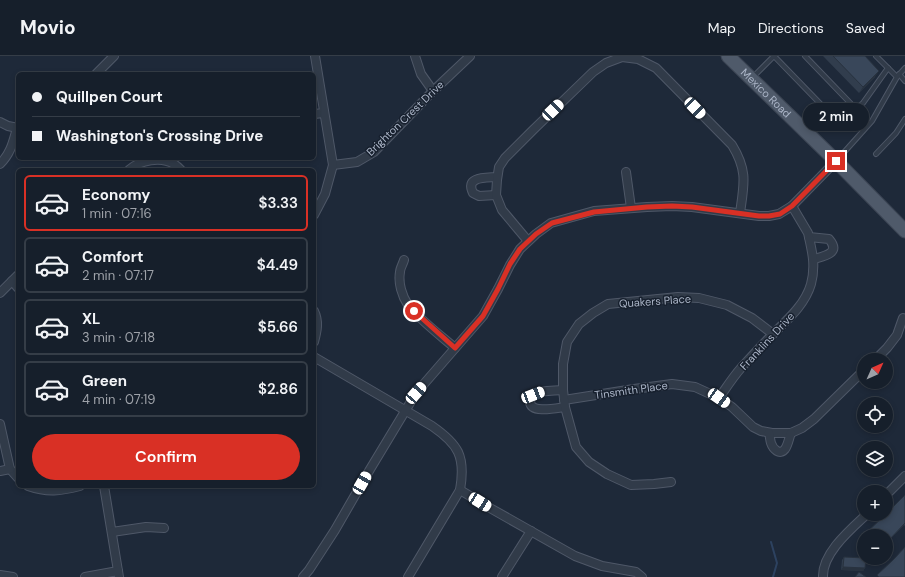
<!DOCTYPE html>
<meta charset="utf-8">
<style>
body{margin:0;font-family:"DM Sans",sans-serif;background:#1f2733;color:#f1f3f6;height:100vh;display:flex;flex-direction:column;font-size:15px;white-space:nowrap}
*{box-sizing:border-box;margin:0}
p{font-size:13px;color:#9ea2a9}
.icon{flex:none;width:22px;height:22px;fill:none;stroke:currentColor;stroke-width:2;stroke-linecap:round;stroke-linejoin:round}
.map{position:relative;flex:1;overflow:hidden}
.panel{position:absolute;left:16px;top:112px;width:300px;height:320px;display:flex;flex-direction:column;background:#161f2b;border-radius:6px;box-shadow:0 2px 6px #0003,0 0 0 1px #353d47}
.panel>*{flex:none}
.hud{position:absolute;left:16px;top:16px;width:300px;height:88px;border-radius:6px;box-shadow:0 2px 6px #0003,0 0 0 1px #353d47;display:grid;align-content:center;height:88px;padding:0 16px;background:#161f2b}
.needle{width:26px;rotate:45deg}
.buttons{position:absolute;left:857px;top:297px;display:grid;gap:8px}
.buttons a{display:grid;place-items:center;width:36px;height:36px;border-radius:50%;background:#161f2b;box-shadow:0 2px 6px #0003,0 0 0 1px #353d47;font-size:20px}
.end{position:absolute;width:18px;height:18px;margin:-9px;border:5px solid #d93025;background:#fff;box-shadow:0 0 0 2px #fff}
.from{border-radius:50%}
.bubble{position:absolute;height:28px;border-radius:14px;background:#161f2b;box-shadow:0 2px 6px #0003,0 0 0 1px #353d47;font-size:13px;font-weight:600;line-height:28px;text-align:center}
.car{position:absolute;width:12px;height:24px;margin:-12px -6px;border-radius:5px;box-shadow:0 0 3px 1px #0007;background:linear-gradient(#fff 24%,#345 0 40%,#fff 0 76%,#345 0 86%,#fff 0)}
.hud b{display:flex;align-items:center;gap:14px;height:38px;font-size:15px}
.hud b+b{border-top:1px solid #353d47}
.hud i{width:10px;height:10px;background:#f1f3f6}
ul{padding:7px 0 0;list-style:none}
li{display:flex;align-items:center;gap:12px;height:56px;margin:0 8px 6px;padding:0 8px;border:2px solid #353d47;border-radius:6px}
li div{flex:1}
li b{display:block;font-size:15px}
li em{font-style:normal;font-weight:600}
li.selected{border-color:#d93025}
li>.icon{width:36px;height:36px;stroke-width:1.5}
.primary-button{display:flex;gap:8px;margin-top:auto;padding:8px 16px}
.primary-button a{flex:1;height:46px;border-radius:24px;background:#d93025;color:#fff;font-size:16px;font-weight:600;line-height:46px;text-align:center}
header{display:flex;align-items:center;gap:24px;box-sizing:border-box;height:56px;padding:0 20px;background:#161f2b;border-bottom:1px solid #353d47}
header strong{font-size:19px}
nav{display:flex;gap:22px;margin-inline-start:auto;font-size:14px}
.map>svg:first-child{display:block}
</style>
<header>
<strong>Movio</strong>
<nav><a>Map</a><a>Directions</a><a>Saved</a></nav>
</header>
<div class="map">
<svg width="905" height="521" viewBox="0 0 905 521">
<rect width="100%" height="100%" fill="#1e2939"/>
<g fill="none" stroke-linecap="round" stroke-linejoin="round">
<polyline stroke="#2d4260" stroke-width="2" points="771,486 777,507 773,521"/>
<g stroke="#4f5868" stroke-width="6">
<g id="service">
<polyline points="774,0 839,67 863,47 888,12"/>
<polyline points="805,0 856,53"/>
<polyline points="876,0 897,21"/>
<polyline points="899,18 905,25"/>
<polyline points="753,21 774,0"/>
<polyline points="876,98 896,77 905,63"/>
<polyline points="838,103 872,65 897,21 905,12"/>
</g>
</g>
<g stroke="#4f5868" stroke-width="10">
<g id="minor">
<polyline points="415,0 421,18 433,35"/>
<polyline points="96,18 114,0"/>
<polyline points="314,58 324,57"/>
<polyline points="0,66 8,70 18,72"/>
<path d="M0,108C11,97 13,86 17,72"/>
<polyline points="333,109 357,106 374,96 433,35 470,0"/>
<path d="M129,114C140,104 161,100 174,108C177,110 179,112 181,114"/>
<polyline points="626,116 631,152"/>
<path d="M496,139L479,140L473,137C465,120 486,122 497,121"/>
<polyline points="314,159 325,138 333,109 315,0"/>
<path d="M809,181L829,183C841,197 825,200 814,203"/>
<path d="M528,185L502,154L496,139L497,124L499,111L505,102L533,74L593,16L606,7L622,1L638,3L656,12L732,89C748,115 744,128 740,157"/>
<path d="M404,204C403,208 400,212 400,216C398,227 402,240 408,249C420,264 440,279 455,292"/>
<polyline points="12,225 18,232"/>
<polyline points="0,237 18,219"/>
<path d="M314,255C319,265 317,275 314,286"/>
<path d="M314,301L432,370C458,388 466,400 460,434L408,521"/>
<polyline points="875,304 887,292 897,279 903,262"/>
<path d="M563,334C553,335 542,334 534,338C531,340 530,343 530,346C531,358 557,352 565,351"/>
<path d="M719,342C726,332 733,321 741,312C751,301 762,289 772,279C787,264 805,249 811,228C816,209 812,195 808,177L792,150"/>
<polyline points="564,344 634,333 672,328 695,331 719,342 732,351 753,371 761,375 772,377 791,377 802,372 814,363 864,314"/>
<polyline points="0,368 10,413 18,422"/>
<path d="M769,377C770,380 770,384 771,387C773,393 780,400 785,393C788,389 789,382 791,377"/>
<polyline points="0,415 10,413"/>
<polyline points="671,426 654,428 631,429 607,418 589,406 576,391 565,351 563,334 563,308 567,286 579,268 593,257 608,248 678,241 699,242 727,249 752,262 773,278"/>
<path d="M28,430C48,437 60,435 80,430"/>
<polyline points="104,430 119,521"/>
<polyline points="460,434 490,452 575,500 602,510 636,516 642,521"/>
<polyline points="886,439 905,420"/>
<polyline points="112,476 146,471 164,472"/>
<polyline points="0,519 13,521"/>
<polyline points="85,521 118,515"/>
<polyline points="303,521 309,514 335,474 369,415 416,337 483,260 498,233 510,209 520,193 536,178 551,167 594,155 647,151 672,150 692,151 759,160 769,160 779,158 792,150 836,105"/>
<polyline points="502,521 531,475"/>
<path d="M823,521C822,497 851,473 867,458"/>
</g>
</g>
<g stroke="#3b4453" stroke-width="15">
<g id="primary">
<path id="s1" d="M728,0L836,105L905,175"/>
</g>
</g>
<use href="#service" stroke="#313b49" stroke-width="4"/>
<use href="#minor" stroke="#313b49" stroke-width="8"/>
<use href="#primary" stroke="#4f5a6a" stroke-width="13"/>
</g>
<g fill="#313d4d">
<polygon points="823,0 865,0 875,21 859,37"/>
<polygon points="905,439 905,470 904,469 889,484 891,486 889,489 864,480 864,491 858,485 861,482 887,457"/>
<polygon points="844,501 865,512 863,515 841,514 842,504"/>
</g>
<g fill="#28323f">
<polygon points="879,15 875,21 859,37 863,31"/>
<polygon points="843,511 865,512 863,515 841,514"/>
</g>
<g fill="#39475a" stroke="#28323f">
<polygon points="833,0 865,0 879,15 863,31"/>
<polygon points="905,439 905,467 889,484 891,486 886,492 886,480 864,480 864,485 861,482 887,457"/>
<polygon points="905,491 905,521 879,521 877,519 894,503"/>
<polygon points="844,501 866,502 865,512 843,511"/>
<polygon points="859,516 866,521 855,521"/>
</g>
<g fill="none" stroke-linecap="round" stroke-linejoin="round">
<polyline stroke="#d93025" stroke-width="5" points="414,255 455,292 483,260 498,233 510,208 520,193 536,178 552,167 594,156 647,151 672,150 692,151 759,160 769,160 780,158 792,150 836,105"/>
</g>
<g text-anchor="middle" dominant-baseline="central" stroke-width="3" stroke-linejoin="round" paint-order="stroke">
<g font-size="11" fill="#abb5c7" stroke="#17202e">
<text stroke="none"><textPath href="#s1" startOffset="53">Mexico Road</textPath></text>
<text transform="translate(405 62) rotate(-44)">Brighton Crest Drive</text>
<text transform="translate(655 245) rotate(-4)">Quakers Place</text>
<text transform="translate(767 285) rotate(-47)">Franklins Drive</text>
<text transform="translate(631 334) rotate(-8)">Tinsmith Place</text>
</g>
</g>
</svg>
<div class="buttons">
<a><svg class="needle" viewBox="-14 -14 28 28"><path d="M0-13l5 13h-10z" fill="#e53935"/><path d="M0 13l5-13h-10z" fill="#9ea2a9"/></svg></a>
<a><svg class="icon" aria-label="locate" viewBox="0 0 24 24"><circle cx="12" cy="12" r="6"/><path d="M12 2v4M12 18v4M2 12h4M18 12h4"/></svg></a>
<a><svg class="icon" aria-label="layers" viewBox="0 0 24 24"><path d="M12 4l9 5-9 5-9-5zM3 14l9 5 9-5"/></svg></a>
<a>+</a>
<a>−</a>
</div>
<i class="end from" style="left:414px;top:255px"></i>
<i class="end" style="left:836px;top:105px"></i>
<div class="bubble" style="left:803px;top:47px;width:66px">2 min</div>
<i class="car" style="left:695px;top:52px;rotate:136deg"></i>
<i class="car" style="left:553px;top:54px;rotate:46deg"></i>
<i class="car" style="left:416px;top:337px;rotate:41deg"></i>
<i class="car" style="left:533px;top:339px;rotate:69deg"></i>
<i class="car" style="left:719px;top:342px;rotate:125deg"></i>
<i class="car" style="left:362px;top:427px;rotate:30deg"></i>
<i class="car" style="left:480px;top:446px;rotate:122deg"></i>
<div class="hud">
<b><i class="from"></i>Quillpen Court</b>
<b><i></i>Washington's Crossing Drive</b>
</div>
<section class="panel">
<ul>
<li class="selected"><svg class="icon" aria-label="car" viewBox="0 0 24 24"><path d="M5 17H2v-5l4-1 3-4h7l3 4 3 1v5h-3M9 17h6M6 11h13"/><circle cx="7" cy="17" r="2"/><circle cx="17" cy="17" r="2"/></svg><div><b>Economy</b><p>1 min · 07:16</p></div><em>$3.33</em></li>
<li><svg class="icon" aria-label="car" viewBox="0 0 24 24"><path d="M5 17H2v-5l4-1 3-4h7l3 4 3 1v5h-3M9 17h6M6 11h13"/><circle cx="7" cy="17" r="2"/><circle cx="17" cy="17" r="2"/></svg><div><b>Comfort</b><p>2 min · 07:17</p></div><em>$4.49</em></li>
<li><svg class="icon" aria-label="car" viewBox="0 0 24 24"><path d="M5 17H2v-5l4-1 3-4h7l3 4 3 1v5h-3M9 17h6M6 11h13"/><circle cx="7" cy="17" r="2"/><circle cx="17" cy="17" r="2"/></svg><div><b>XL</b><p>3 min · 07:18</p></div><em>$5.66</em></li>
<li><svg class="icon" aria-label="car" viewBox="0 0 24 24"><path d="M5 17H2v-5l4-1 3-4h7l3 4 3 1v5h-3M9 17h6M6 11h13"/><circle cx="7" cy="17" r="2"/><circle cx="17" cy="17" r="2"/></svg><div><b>Green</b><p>4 min · 07:19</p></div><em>$2.86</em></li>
</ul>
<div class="primary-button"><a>Confirm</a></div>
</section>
</div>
